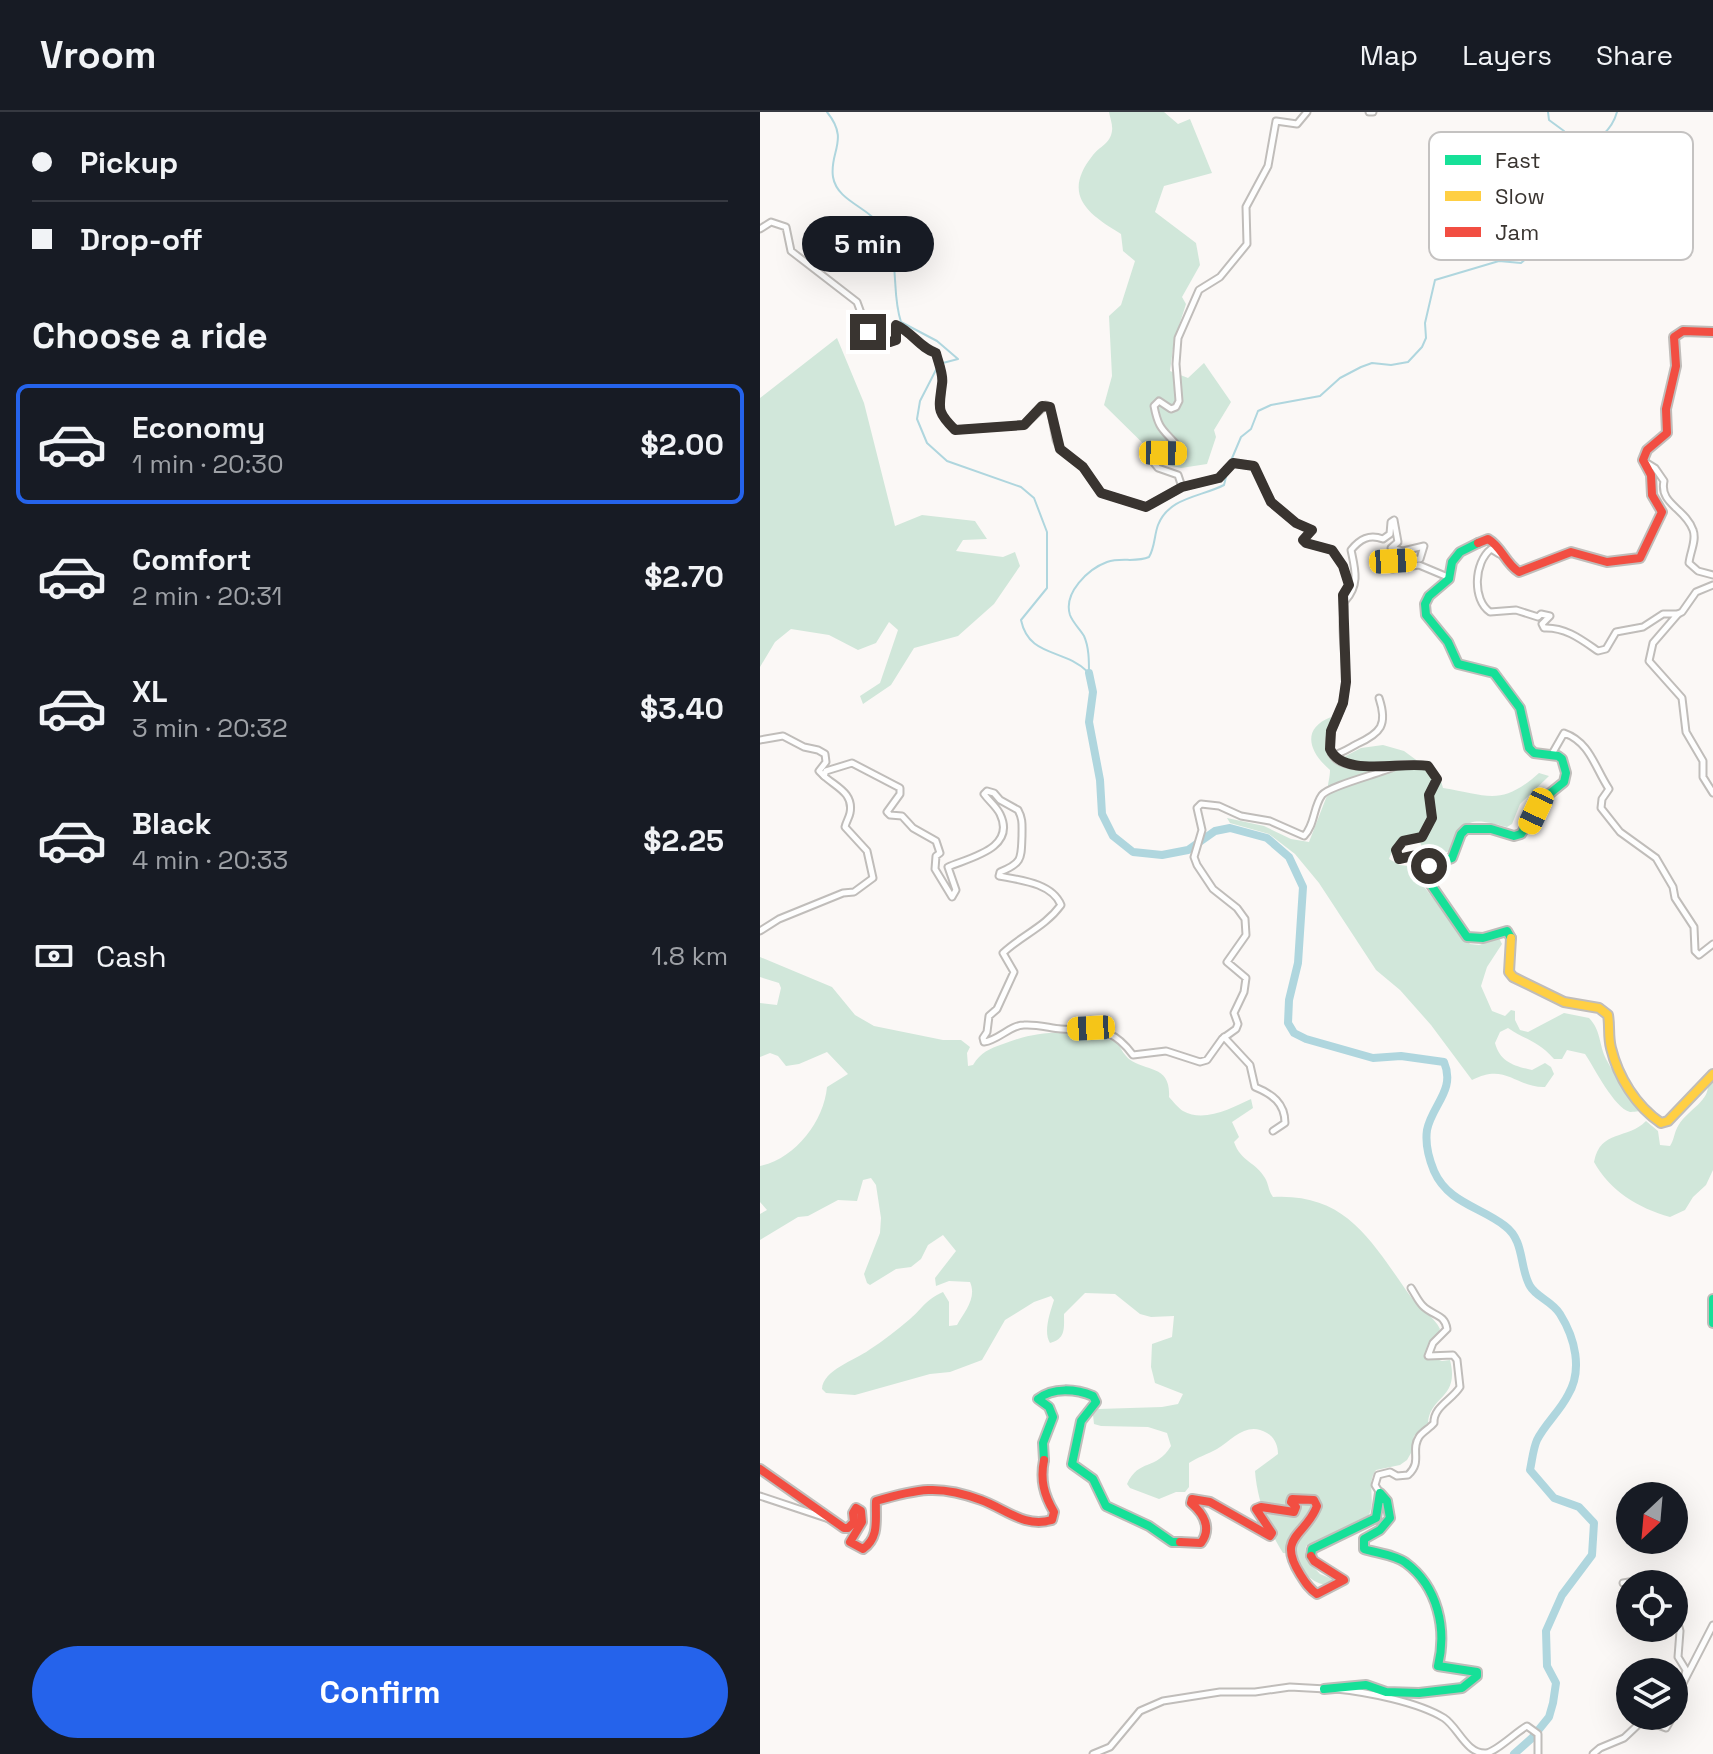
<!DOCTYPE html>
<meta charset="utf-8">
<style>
body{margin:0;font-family:"Space Grotesk",sans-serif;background:#242831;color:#f1f3f6;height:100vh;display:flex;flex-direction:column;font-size:30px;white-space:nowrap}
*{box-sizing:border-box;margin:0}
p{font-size:26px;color:#9ea1a6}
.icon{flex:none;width:44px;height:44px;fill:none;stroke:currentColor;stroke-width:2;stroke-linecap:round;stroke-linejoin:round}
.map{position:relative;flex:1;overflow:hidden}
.details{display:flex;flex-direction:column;background:#171b24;width:760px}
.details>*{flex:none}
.banner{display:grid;align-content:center;height:176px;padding:0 32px;background:#171b24}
.needle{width:52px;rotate:206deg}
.controls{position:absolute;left:856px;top:1370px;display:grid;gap:16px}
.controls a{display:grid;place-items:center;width:72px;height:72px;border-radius:50%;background:#171b24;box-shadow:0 8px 32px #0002;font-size:40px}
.end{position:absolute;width:36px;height:36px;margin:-18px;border:10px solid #393430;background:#fff;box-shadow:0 0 0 4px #fff}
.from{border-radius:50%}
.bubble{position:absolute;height:56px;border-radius:28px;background:#171b24;box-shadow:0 8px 32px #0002;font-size:26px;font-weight:700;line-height:56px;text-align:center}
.car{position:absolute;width:24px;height:48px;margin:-24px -12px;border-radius:10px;box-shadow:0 0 6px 2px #0007;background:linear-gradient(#f5c518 24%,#345 0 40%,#f5c518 0 76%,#345 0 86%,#f5c518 0)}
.banner b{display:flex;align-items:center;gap:28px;height:76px;font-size:30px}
.banner b+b{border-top:2px solid #363941}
.banner i{width:20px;height:20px;background:#f1f3f6}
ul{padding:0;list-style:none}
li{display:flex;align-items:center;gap:24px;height:120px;margin:0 16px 12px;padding:0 16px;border:4px solid transparent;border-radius:12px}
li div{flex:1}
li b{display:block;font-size:30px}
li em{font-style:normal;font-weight:700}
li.active{border-color:#2563eb}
li>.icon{width:72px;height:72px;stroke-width:1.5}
h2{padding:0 32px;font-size:36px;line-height:96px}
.pay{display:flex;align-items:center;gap:20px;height:88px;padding:0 32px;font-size:30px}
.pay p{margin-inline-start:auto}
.primary-button{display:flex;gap:16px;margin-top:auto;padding:16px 32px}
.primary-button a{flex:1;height:92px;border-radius:48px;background:#2563eb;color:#fff;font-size:32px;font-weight:700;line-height:92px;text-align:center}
header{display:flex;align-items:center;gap:48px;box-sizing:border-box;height:112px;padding:0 40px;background:#171b24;border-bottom:2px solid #363941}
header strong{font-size:38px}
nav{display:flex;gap:44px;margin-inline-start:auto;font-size:28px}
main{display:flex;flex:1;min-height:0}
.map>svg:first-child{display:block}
</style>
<header>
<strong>Vroom</strong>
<nav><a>Map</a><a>Layers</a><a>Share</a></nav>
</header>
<main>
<section class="details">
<div class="banner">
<b><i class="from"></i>Pickup</b>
<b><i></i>Drop-off</b>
</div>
<h2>Choose a ride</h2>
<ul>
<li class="active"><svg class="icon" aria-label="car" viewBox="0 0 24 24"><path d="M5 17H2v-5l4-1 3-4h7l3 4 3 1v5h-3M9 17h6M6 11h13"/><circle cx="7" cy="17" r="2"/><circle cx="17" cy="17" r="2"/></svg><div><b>Economy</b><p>1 min · 20:30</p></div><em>$2.00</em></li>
<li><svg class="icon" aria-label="car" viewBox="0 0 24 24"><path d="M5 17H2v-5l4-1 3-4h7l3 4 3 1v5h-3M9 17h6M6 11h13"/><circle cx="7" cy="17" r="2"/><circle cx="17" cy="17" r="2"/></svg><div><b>Comfort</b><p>2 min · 20:31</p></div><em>$2.70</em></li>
<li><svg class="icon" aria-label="car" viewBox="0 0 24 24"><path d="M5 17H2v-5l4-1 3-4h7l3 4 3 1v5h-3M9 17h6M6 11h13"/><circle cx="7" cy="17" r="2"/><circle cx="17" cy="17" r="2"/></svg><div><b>XL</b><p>3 min · 20:32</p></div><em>$3.40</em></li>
<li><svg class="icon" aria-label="car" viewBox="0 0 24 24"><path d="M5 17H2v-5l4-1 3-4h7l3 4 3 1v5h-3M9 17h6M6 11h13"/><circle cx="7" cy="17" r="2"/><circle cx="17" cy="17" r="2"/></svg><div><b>Black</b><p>4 min · 20:33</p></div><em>$2.25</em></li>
</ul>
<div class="pay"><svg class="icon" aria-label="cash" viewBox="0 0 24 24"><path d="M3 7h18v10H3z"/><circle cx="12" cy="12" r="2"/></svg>Cash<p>1.8 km</p></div>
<div class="primary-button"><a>Confirm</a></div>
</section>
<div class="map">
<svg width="953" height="1642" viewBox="0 0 953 1642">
<rect width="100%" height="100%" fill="#fbf8f6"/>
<g fill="#d1e7da">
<path d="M349,0H404L418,12L430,7L452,61L404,74L395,100L436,131L440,153L422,185L426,192L414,229L410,259L428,266L444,251L471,290L454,318L456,325L447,352L421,356L404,352L344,293L352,264L349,204L361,193L375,149L363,139L361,122C328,102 301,83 333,43C340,34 350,32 352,19C353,13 350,6 349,0Z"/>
<polygon points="77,226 104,291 135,414 162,403 215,409 227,427 203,428 196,439 243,445 255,440 260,454 234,492 198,524 154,536 131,573 103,592 100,584 120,571 138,518 129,510 116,531 98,538 69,523 31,517 15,530 0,555 0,286"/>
<path d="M571,605C571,624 560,639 580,653H583L582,646L601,636L623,633L644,639L659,650L670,651L679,662L683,676C728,683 741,695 779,661L789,664L760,692L752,712L747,715C714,706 703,704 690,739L687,740H667L662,737L658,721C641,724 635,732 629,747L640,753L657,755L665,776L710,832L719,833L739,826L742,832L727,855L721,874L732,899L745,904L751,898L755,899V908L760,918L768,920L804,901L829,906C841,918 839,933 846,947C856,966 870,982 883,999C881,999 872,1000 870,1000C854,996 834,955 825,942L807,938L802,947H794C777,928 767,929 748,916L740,920L735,931C740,950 754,954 772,958L785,951L791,955L794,962L785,975C756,976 746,950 712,968L671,913L640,878L616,858L559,771L535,742L509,722L470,711L467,706L504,714L531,727L549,730L568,681C567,672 570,667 570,658C550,641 540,617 571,605Z"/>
<path d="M0,845L72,875L95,903L114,914L183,928H201L210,935L207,941L208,954L213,953C221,940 229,937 243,932C284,916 315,918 357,930C360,935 364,943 369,947C387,960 411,953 409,985C413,989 418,996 423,999C444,1011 472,996 491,987L493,996L472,1010L479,1025L474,1030C481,1050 496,1050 505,1066C509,1073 508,1078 513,1085C588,1081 612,1131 651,1185C659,1197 675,1205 680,1217L668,1238V1244L682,1249L690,1248C700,1287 670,1283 668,1311L654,1324L651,1341L647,1348L640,1353L616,1358C605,1373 618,1390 607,1406L546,1434L545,1446L560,1462L572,1467L571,1473C552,1474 541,1458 534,1442L523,1441C508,1417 497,1387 495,1359L518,1342C518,1333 514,1325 507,1321C487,1309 473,1327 457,1337C448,1342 438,1345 429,1351V1375L425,1380H416L399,1387L370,1376L367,1372C379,1346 396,1359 411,1334L407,1321L388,1315L341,1314L334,1312L333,1303L338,1297L402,1295L418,1292L423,1282L395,1271L391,1255L392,1232L412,1225L414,1204L391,1205L380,1202L355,1182L325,1181L304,1202C304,1216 306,1227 290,1231C283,1220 290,1201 294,1188L291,1184L274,1190L245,1208L222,1248L190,1260L170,1262L95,1283L66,1281L62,1277C63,1258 95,1248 109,1238C123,1229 137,1218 150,1207C164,1195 165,1188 183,1180L189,1190V1214L197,1213C205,1199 217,1186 210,1170L189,1169L176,1174L175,1166L196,1139L183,1123L168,1133L161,1147L151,1155L136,1157L110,1173L107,1171L104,1162L120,1121L121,1106L116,1073L111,1066L103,1068L97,1089L78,1088L48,1104L38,1105L0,1128V1102L7,1098L0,1090V1054C35,1047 64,1009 67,975L88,962L67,940L39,952L26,954L18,944L10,941L0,945V891L17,893L21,876L19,871L0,865Z"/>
<path d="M953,969V1058L946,1073L933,1085L925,1098L910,1105C878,1096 850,1079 834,1050C840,1017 868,1028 886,1009L898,1019L900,1033L910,1034C914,1028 914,1022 917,1016C925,999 948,991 948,974Z"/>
</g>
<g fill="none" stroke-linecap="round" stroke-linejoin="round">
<g stroke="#afd6de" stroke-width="2">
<path d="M67,0C90,28 69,40 73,65C77,89 108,95 120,113C142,144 130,177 141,210L177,229L198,247L179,252L160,289L157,307L167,331L187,349L261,375L274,386L287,420V476L261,508C269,546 304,536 328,560"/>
<path d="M814,49L819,35C837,31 852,18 857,0"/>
<path d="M470,351L481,325L491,317L498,299L511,293L560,284L580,266L601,255L612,251L631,253L648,250L662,235L666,226L665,211L675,168L739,149L761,151L774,140L775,133L765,117C767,105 768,88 778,79C794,65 800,79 813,51L804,19L789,8L788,0"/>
<path d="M329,561C329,549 329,535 324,524C320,517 313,511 310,503C303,481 328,457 347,450C361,445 376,451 389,445C395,435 394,424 398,413C409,385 441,385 464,373L468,357"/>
</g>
<path stroke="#afd6de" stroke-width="8" d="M329,561L333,580L329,610L340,668L342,702L353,724L373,740L402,743L428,738L455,719L470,716L507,726L529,745L543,775L538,851L529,888L528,911L534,921L546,927L613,946L641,944L684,950C696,978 672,993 667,1018C665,1032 669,1047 674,1059C688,1091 721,1095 745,1114C765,1129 759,1155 770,1174C776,1185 792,1189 800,1202C815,1226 823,1258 808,1283C800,1299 785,1312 777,1328C773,1337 772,1349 770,1358L794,1386L819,1395L834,1411L832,1443L802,1483L786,1519L787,1554L796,1571L793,1591L789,1605L772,1626L754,1642"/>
<g stroke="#c0bdba" stroke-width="9">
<g id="street">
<polyline points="609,0 613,0"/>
<path d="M0,117L11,110L26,115L31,139L97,190L108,220L130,230L136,228V213C152,220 160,236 176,241C178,250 184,263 182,272C179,297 176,298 195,318L264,313L286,293L290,295L296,328L300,337L323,355L341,381L386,395L422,375L459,366L473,351L494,354L511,390L536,411L552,418L543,428L546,431L572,438L583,454L589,473L583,483C586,494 583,504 583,514C583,539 589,565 583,589C580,605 567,619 570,637C571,643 576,648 581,650C609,661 640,648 668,654L677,667L669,683L672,706L662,725L643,729L636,738L639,747L661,742L670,744L671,753"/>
<path d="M887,351L895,356L904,369C899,392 925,396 933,418C937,428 930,440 929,451L938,459L953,463"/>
<path d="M422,375L418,363L398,356L386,341H419L420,337C404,317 399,320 394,294L399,289L411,297L416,295L419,289L416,252L418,226L439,178L460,165L487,132L486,95L508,54L516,9L537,12L547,0"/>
<path d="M739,442L731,437C714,450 712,488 730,500L756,498L778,505L781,502L790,504L782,512L784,516C806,515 822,528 838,539L846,537L856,520L883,515L903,502H918L893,531L889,549L922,586L926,620L943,649V665L953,681"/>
<path d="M585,489C600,473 595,457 591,438C600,427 609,422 623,427L630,422L631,410L634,408L638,430L631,436L643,439L664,434L660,447L633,449L632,457L659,453L690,466"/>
<polyline points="918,502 922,500 936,480 953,473"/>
<polyline points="0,628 23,624 44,635 58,638 65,642 66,650 59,659 64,664"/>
<path d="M792,642L804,621C830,630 835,656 849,677L842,687L841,696L860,720L896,746L913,775L915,786L934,815L935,839L939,843L953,832"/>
<path d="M573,643C583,641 589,636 597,632C621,621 628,613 619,586"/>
<path d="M0,819L19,807L83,781L94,780L113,766L107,739L85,715C86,710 89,706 90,701C94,681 76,675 64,664L66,659L92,651L140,676V682L127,700L130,703L142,704L153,716L176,729L180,741L176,744L175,757L192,785L196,778L188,755C208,746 257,737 240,702C236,694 229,689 224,682L227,679L234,681L240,688L258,698C263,707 262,713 262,724C261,746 263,751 240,760L239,764C260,768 292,771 301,793C285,815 262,823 243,841L254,860L237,897L229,904L227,920L223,926L224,930C239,928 250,913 264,913C276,912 290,916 301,917C335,920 350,912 373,943L406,939L440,950L447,948L462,927L476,917L478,912L474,901L484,880L486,866L467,850L486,823L485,807L477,796L453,777L437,753L434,745L442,718L437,696L441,692L459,694L481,704L510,709L544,724C555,713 553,695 562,683C569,674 618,662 634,655"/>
<path d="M464,925L490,953L495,975C512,982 525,991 525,1011L513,1019"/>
<path d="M620,1381L615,1373L618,1363L630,1360L637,1364L648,1363C663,1349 650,1339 659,1325C662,1320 670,1316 674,1311C673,1295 692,1288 700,1275L697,1248L693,1243L668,1244L673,1231L687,1217C685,1202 673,1204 663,1194C658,1189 655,1182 651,1176"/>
<polyline points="0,1384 69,1407"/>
<polyline points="863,1471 881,1468 895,1472"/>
<polyline points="914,1496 920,1519 918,1545 926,1558 925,1563"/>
<path d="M576,1577C607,1580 658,1590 684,1606C698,1615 706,1642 726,1641C736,1640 756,1620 767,1614L778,1622V1642"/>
<polyline points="914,1602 919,1579 953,1513"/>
<polyline points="333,1642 350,1635 380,1599 403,1589 460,1580 495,1580 530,1575 566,1577"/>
<polyline points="833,1642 840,1636 864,1626 881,1610 887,1609 906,1616 913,1604"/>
</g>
</g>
<g stroke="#c0bdba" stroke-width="12">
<g id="fast">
<polyline points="718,431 700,440 692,450 689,467 669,484 665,492 666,503 688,530 698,552 734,561 760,596 769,636 774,641 798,644 802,647 806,661 804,670 783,687 761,722 754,724 731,717 706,717 701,722 692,746 669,754 667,767 707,825 723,826 747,819 751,826"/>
<polyline points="953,1187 953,1211"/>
<path d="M284,1348L283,1331L293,1305L289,1295L278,1287C293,1275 316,1277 333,1284L336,1290L321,1309L312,1352L333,1367L346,1394L389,1414L412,1430H420"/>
<path d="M551,1444L552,1437L616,1406L620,1381L627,1389L630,1406L620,1418L604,1427V1437C616,1441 636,1443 646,1451C678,1475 687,1517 678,1554L717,1560V1564L702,1576L659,1581L626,1580L606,1573L564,1577"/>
</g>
</g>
<g stroke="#c0bdba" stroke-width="12">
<path id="slow" d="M751,826L749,860L753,865L804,890L839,896L848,903C850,914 848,925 851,936C858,965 876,994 901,1011L908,1009L953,962"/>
</g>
<g stroke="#c0bdba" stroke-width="12">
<g id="jam">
<path d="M718,431L728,427C742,435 745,451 759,460L811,440L847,450L880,446L902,400L892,383L891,363L883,348L887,338L907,321L906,297L916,254L914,225L923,219L953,220"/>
<path d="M0,1357L84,1416H88L94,1410L93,1401L96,1396L101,1399L102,1410L90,1430L103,1437C120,1425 115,1407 116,1389C157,1377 179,1372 221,1388C246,1397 264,1416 292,1408L294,1400C284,1383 280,1368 284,1348"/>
<path d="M420,1430L441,1431C452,1416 444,1402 431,1391L432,1387L450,1390L510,1424L512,1421L496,1397L501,1395L534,1400L536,1395L531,1390L532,1387L554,1388L557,1394C546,1424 516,1424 540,1462C545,1470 549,1477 557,1482L584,1468L554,1449L551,1444"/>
</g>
</g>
<use href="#street" stroke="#fefefe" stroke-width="5"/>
<use href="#fast" stroke="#16e098" stroke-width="8"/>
<use href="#slow" stroke="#ffcf43" stroke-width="8"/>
<use href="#jam" stroke="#f24e42" stroke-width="8"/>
</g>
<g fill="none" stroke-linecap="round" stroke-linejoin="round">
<path stroke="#393430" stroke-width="10" d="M108,220L130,230L136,228V213C152,220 160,236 176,241C178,250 184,263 182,272C179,297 176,299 195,318L264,313L282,294L290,295L300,337L323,355L341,381L386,395L422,375L459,366L473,351L494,354L511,390L536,411L552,418L543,428L546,431L572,438L583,454L589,473L583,483L586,570L583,591L571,619L570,637C583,666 642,649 668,654L677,667L669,683L672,706L662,725L643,729L636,738L639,747L661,742L670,744L669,754"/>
</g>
<rect x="669" y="20" width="264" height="128" rx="12" fill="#fff" stroke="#c4c2c1" stroke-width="2"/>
<rect x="685" y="43" width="36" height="10" fill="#16e098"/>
<rect x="685" y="79" width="36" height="10" fill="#ffcf43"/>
<rect x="685" y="115" width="36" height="10" fill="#f24e42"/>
<g font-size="22" fill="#393430">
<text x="735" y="56">Fast</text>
<text x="735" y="92">Slow</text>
<text x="735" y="128">Jam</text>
</g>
</svg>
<div class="controls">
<a><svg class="needle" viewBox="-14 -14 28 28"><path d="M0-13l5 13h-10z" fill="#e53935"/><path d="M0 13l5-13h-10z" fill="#9ea1a6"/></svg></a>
<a><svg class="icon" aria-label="locate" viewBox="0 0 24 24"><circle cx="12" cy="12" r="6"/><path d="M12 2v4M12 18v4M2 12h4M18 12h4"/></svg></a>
<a><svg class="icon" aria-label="layers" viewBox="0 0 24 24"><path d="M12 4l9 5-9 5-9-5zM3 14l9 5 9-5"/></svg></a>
</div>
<i class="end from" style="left:669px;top:754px"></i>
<i class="end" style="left:108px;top:220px"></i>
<div class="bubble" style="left:42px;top:104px;width:132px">5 min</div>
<i class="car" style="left:403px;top:341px;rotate:91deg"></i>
<i class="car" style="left:633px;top:449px;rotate:87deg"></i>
<i class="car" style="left:776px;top:699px;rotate:205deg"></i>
<i class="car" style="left:331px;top:916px;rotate:267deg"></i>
</div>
</main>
